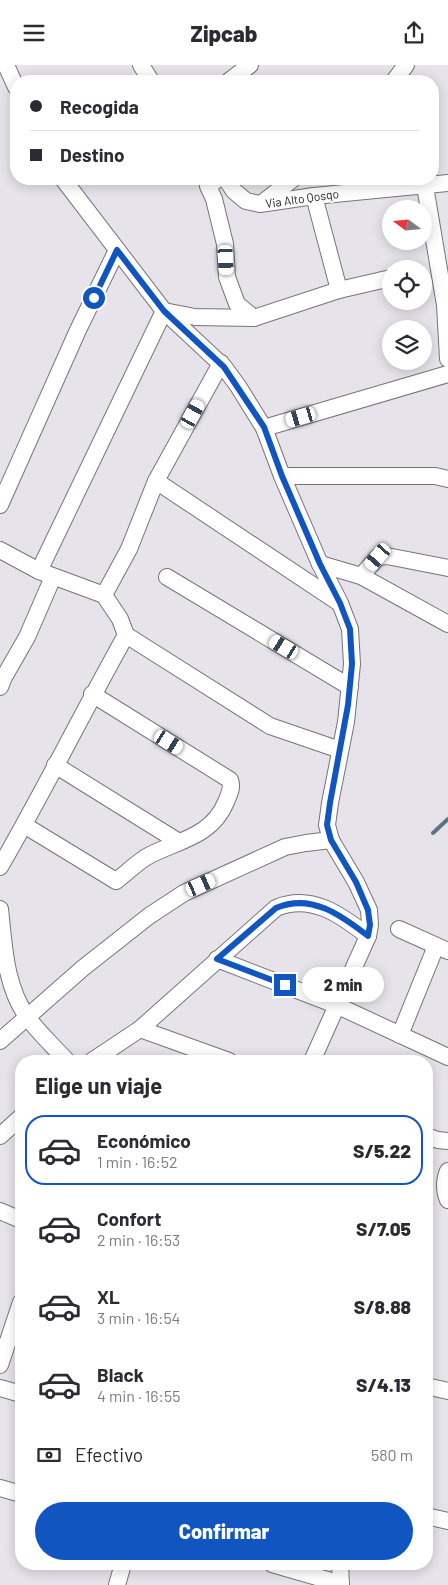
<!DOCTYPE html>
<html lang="es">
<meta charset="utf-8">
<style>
body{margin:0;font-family:Barlow,sans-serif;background:#f2f2f3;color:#2b2b33;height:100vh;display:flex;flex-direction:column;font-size:19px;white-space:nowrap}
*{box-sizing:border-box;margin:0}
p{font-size:16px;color:#7c7c81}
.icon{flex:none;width:28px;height:28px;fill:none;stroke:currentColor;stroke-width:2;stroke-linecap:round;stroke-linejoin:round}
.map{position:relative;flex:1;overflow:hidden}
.drawer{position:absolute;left:15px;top:990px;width:418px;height:515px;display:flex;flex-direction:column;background:#fff;border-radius:20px;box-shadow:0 2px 12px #0003}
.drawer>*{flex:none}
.guide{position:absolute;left:10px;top:10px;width:429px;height:110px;border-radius:20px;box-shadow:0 2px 12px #0003;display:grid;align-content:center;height:110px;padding:0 20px;background:#fff}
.needle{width:32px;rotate:286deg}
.controls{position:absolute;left:382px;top:135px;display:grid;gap:10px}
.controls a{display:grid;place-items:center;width:50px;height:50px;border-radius:50%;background:#fff;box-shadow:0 2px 12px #0003;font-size:25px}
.end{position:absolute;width:22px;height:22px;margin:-11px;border:6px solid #1156c0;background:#fff;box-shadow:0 0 0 2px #fff}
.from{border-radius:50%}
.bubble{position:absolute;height:35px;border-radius:18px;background:#fff;box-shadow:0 2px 12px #0003;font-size:16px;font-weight:800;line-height:35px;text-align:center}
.car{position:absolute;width:15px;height:30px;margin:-15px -8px;border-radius:6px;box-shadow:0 0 4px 1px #0007;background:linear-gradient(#fff 24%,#345 0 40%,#fff 0 76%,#345 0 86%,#fff 0)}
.guide b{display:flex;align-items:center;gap:18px;height:48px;font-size:19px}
.guide b+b{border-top:1px solid #e1e1e2}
.guide i{width:12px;height:12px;background:#2b2b33}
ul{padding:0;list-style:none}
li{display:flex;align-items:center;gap:15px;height:70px;margin:0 10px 8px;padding:0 10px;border:2px solid transparent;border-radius:20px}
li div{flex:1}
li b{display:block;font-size:19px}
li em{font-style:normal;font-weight:800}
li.current{border-color:#1156c0}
li>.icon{width:45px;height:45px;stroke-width:1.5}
h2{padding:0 20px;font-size:22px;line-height:60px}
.pay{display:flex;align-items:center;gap:12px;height:55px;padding:0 20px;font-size:19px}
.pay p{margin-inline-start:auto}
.primary-button{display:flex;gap:10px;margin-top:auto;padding:10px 20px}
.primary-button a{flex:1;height:58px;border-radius:30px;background:#1156c0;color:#fff;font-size:20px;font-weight:800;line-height:58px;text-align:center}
header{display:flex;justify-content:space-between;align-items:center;height:65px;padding:0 20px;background:#fff;font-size:22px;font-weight:800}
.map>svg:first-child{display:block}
</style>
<header><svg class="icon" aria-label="menu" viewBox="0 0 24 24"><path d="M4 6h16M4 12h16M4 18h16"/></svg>Zipcab<svg class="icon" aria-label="share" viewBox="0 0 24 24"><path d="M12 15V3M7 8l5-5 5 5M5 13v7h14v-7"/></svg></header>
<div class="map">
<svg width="448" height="1520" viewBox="0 0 448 1520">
<rect width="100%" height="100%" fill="#e7e3ea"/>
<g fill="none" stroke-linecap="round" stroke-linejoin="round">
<polyline stroke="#587784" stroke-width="4" points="433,768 448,754"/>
<g stroke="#77747a" stroke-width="18">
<g id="minor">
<polyline points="6,0 16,22"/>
<polyline points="141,0 151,16"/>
<polyline points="229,16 250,0"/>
<polyline points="394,16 406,0"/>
<polyline points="63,114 164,246 224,302 238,321 264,363 282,411 320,499 340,538 350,564 352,599 346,657 330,738 327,760 331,775 356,817 369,845 370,860 368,871 312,996"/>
<polyline points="218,114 208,121 214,134 225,179 227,212 237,239 254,253"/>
<polyline points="226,114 234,126 246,136 260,139 314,131 448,118"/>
<polyline points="425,121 445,240 448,294"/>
<polyline points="314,131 339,225"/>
<polyline points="262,138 293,114"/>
<polyline points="264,363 448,309"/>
<polyline points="282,411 435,411 448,414"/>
<polyline points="156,416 338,537"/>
<polyline points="0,440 78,265 117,185"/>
<polyline points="0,485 39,506 104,530"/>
<polyline points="320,499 361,511 448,559"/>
<polyline points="39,506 164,246 195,252 254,253 339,225 391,213"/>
<polyline points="361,511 378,492 387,491 448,503"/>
<polyline points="167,512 350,622"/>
<polyline points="126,570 270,661 340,685"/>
<polyline points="0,622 4,612 27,572 53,512"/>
<polyline points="55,700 179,777"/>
<path d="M24,760L116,816C127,808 138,796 150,790C180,775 212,771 226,737C229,729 233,723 230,715L92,629"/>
<path d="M0,802C44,726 83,647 126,570L120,554L104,530L129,484L156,416L221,298"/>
<path d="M0,844C4,880 5,922 28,953C39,968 54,982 67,996"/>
<polyline points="399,864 448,886"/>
<polyline points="217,894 336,940 448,992"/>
<polyline points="140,964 229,996"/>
<polyline points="400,970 436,881"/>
<polyline points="0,976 83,903 149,851 184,828 285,782 306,778 331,775"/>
<path d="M92,996L140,964L276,843C311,828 341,850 368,871"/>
<polyline points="0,1071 21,1052"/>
<polyline points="426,1071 438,1075 448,1076"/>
<path d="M448,1106C444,1115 444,1126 448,1135"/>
<polyline points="0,1146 21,1155"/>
<polyline points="0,1300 21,1237"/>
<polyline points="426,1321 448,1326"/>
<polyline points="0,1323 21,1329"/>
<polyline points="0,1423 21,1429"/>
<polyline points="426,1451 448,1456"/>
<polyline points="272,1499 341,1519"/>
<polyline points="340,1499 341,1520"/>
<polyline points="117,1520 123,1499"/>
</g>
</g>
<use href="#minor" stroke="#fff" stroke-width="16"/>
</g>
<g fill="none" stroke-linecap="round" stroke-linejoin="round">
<path stroke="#1156c0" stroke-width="6" d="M94,233L117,185L164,246L224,302L264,362L282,411L320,499L340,538L350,564L352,599L348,640L330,738L327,760L331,775L356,817L368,845L370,860L368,871C341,850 311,828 276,843L217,894L285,920"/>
</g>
<g text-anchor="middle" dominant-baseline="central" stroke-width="4" stroke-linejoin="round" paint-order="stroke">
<g font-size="12" fill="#242325" stroke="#fff">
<text transform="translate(302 133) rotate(-8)">Via Alto Qosqo</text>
</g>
</g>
</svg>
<div class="controls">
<a><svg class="needle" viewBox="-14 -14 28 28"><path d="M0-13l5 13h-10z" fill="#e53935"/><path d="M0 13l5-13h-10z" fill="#7c7c81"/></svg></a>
<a><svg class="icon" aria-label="locate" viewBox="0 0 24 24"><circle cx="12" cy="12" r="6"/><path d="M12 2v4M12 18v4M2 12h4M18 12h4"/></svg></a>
<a><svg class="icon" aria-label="layers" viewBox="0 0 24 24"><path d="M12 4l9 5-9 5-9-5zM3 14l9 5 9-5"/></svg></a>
</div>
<i class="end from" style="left:94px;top:233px"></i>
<i class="end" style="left:285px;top:920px"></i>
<div class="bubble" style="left:302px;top:902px;width:82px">2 min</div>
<i class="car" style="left:226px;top:195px;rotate:177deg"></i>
<i class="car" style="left:193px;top:349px;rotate:29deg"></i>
<i class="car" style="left:301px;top:352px;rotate:254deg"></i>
<i class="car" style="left:378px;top:492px;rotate:221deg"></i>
<i class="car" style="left:284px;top:582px;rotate:301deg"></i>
<i class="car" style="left:169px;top:677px;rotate:122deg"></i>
<i class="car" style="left:201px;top:820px;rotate:66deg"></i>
<div class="guide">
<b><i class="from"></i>Recogida</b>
<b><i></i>Destino</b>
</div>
<section class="drawer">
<h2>Elige un viaje</h2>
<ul>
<li class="current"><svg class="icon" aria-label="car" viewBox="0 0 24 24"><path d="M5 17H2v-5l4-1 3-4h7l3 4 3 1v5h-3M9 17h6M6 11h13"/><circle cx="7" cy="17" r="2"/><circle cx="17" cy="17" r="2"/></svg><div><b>Económico</b><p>1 min · 16:52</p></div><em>S/5.22</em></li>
<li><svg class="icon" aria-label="car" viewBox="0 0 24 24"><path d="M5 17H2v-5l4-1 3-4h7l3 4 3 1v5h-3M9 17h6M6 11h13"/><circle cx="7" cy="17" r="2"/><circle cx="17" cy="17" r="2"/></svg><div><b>Confort</b><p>2 min · 16:53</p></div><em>S/7.05</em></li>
<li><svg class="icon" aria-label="car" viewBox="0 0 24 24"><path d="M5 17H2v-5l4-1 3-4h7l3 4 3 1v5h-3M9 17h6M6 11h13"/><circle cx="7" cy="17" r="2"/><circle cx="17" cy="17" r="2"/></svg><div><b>XL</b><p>3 min · 16:54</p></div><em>S/8.88</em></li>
<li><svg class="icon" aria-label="car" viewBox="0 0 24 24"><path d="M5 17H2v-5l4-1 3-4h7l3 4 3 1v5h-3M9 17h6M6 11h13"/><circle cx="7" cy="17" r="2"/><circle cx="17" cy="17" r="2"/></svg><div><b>Black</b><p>4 min · 16:55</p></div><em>S/4.13</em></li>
</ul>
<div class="pay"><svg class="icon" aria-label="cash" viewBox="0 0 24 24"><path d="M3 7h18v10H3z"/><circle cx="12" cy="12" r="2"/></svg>Efectivo<p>580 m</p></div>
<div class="primary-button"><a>Confirmar</a></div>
</section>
</div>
